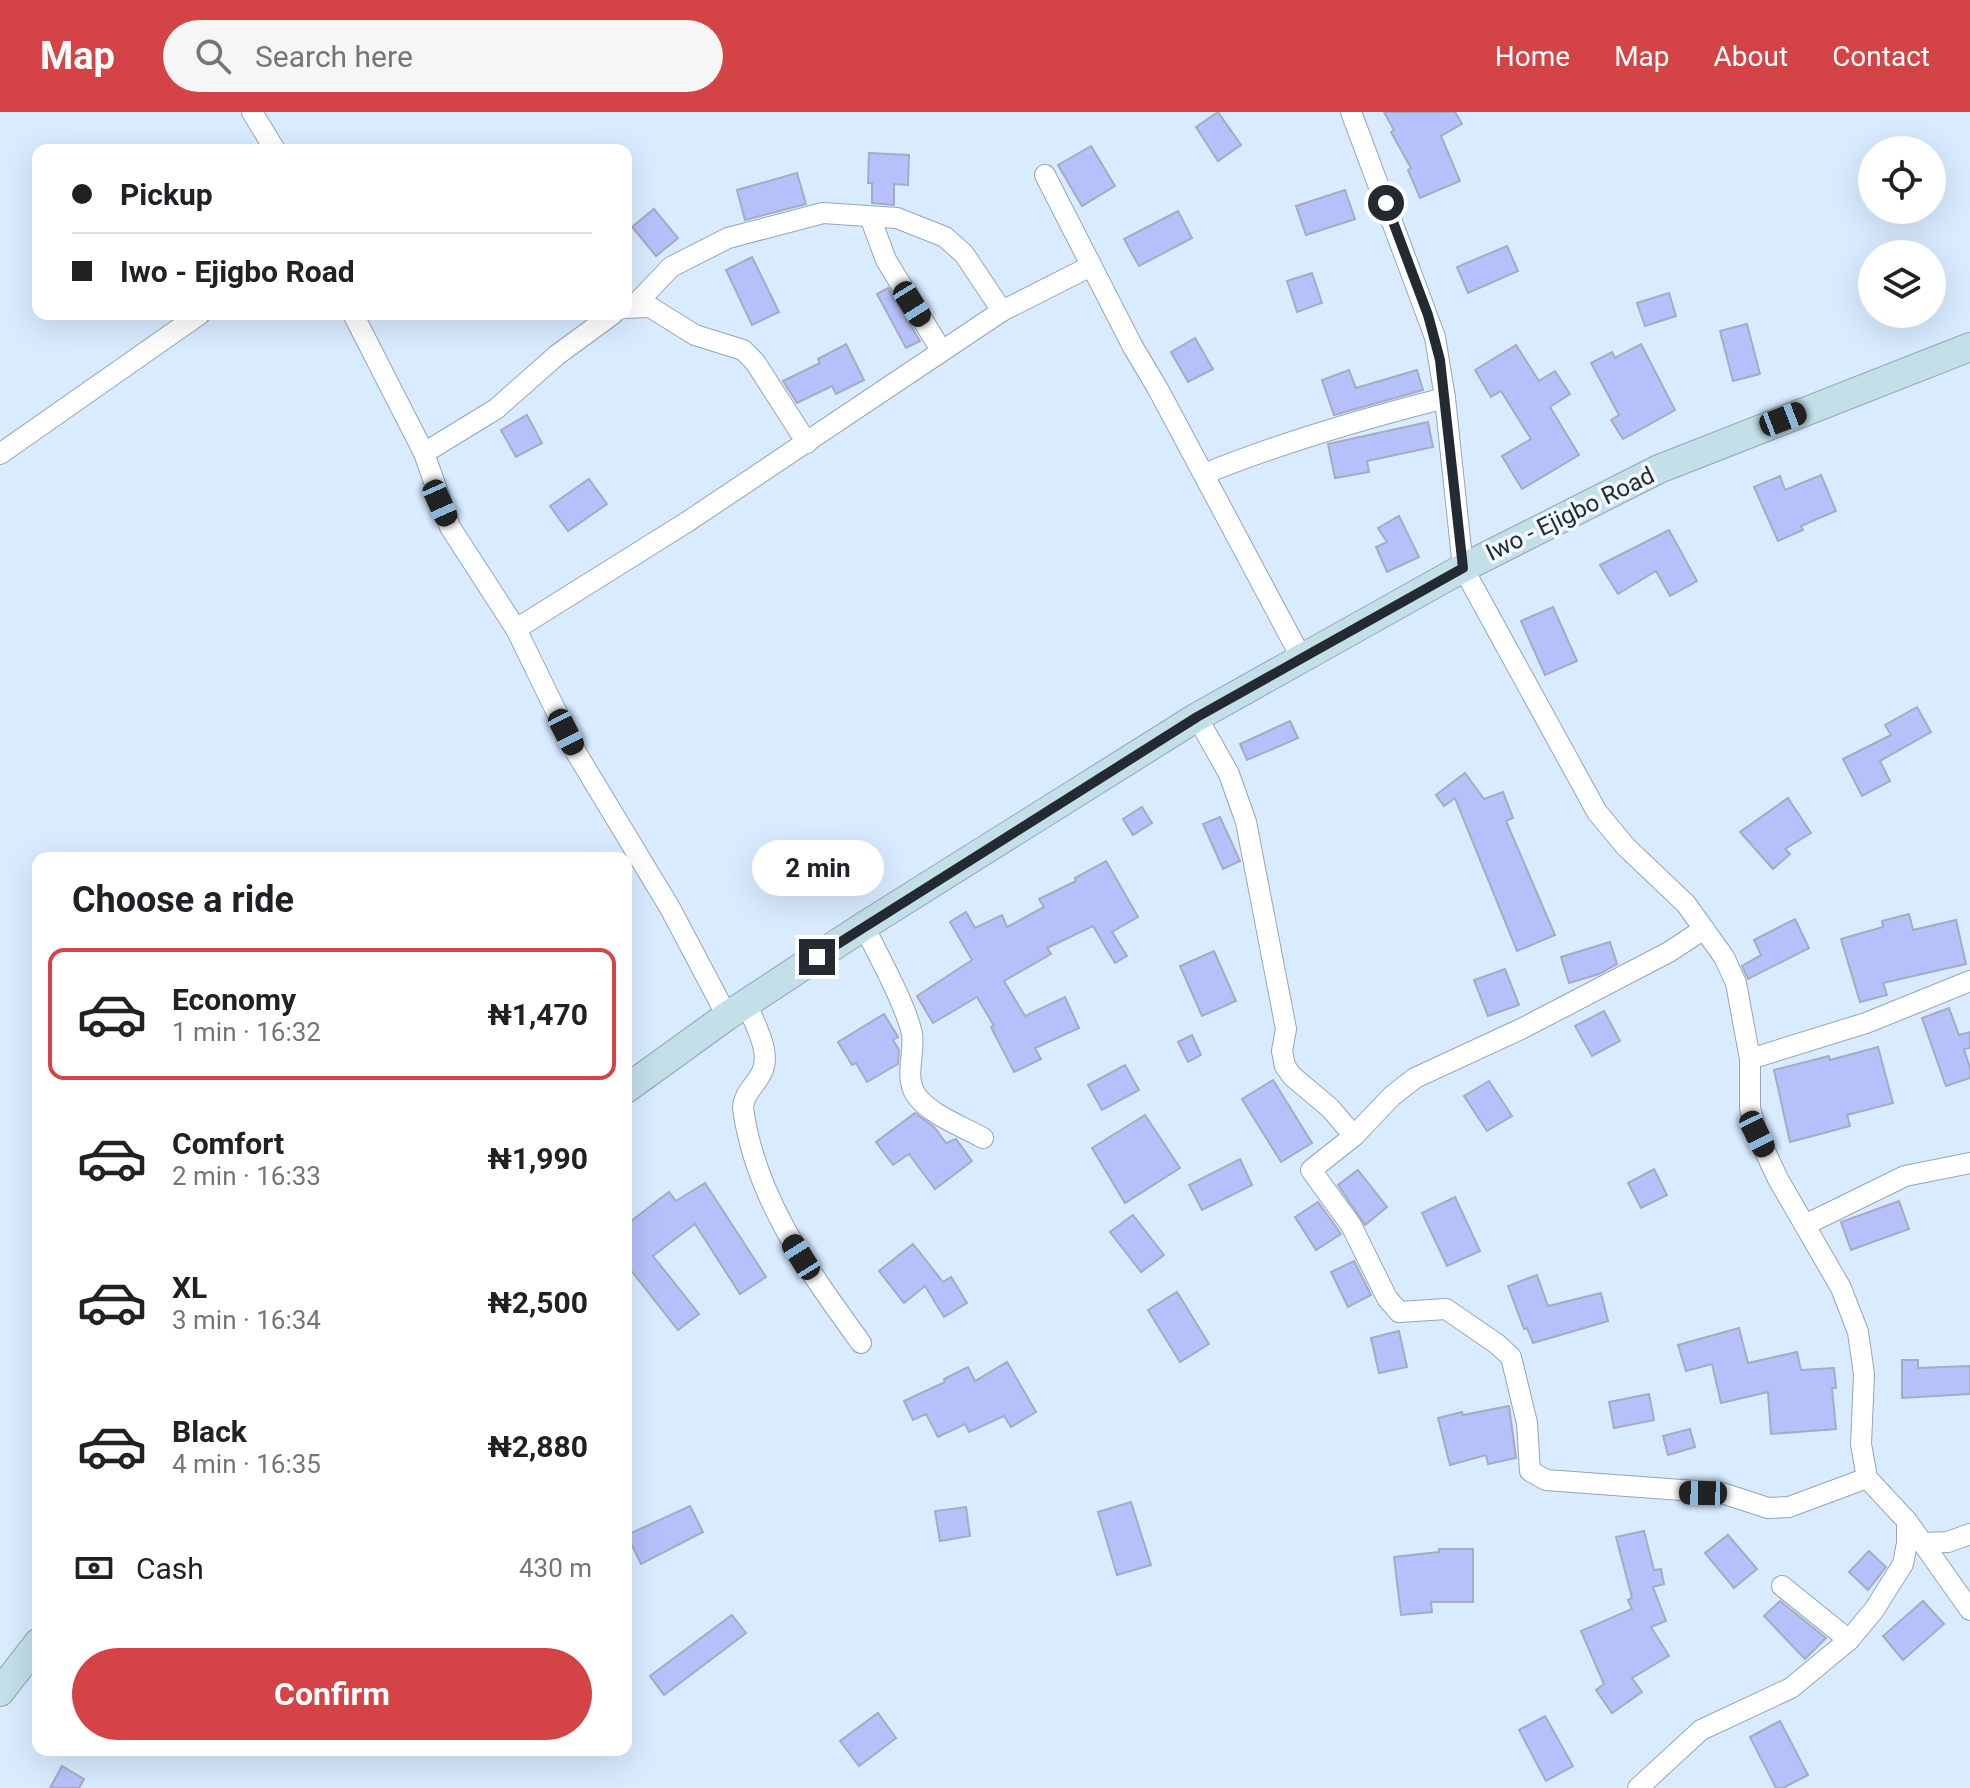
<!DOCTYPE html>
<meta charset="utf-8">
<style>
body{margin:0;font-family:Roboto,sans-serif;background:#f6f6f6;color:#202124;height:100vh;display:flex;flex-direction:column;font-size:30px;white-space:nowrap}
*{box-sizing:border-box;margin:0}
p{font-size:26px;color:#757577}
.icon{flex:none;width:44px;height:44px;fill:none;stroke:currentColor;stroke-width:2;stroke-linecap:round;stroke-linejoin:round}
.map{position:relative;flex:1;overflow:hidden}
.drawer{position:absolute;left:32px;top:740px;width:600px;height:904px;display:flex;flex-direction:column;background:#fff;border-radius:16px;box-shadow:0 8px 32px #0002}
.drawer>*{flex:none}
.hud{position:absolute;left:32px;top:32px;width:600px;height:176px;border-radius:16px;box-shadow:0 8px 32px #0002;display:grid;align-content:center;height:176px;padding:0 40px;background:#fff}
.buttons{position:absolute;left:1858px;top:24px;display:grid;gap:16px}
.buttons a{display:grid;place-items:center;width:88px;height:88px;border-radius:50%;background:#fff;box-shadow:0 8px 32px #0002;font-size:40px}
.end{position:absolute;width:36px;height:36px;margin:-18px;border:10px solid #232a31;background:#fff;box-shadow:0 0 0 4px #fff}
.from{border-radius:50%}
.bubble{position:absolute;height:56px;border-radius:28px;background:#fff;box-shadow:0 8px 32px #0002;font-size:26px;font-weight:700;line-height:56px;text-align:center}
.car{position:absolute;width:24px;height:48px;margin:-24px -12px;border-radius:10px;box-shadow:0 0 6px 2px #0007;background:linear-gradient(#222 24%,#8ab4d8 0 40%,#222 0 76%,#8ab4d8 0 86%,#222 0)}
.hud b{display:flex;align-items:center;gap:28px;height:76px;font-size:30px}
.hud b+b{border-top:2px solid #e0e0e0}
.hud i{width:20px;height:20px;background:#202124}
ul{padding:0;list-style:none}
li{display:flex;align-items:center;gap:24px;height:132px;margin:0 16px 12px;padding:0 24px;border:4px solid transparent;border-radius:16px}
li div{flex:1}
li b{display:block;font-size:30px}
li em{font-style:normal;font-weight:700}
li.current{border-color:#d44446}
li>.icon{width:72px;height:72px;stroke-width:1.5}
h2{padding:0 40px;font-size:36px;line-height:96px}
.pay{display:flex;align-items:center;gap:20px;height:88px;padding:0 40px;font-size:30px}
.pay p{margin-inline-start:auto}
.button{display:flex;gap:16px;margin-top:auto;padding:16px 40px}
.button a{flex:1;height:92px;border-radius:48px;background:#d44446;color:#fff;font-size:32px;font-weight:700;line-height:92px;text-align:center}
header{display:flex;align-items:center;gap:48px;box-sizing:border-box;height:112px;padding:0 40px;background:#d44446;color:#fff}
header strong{font-size:38px}
nav{display:flex;gap:44px;margin-inline-start:auto;font-size:28px}
.search{width:560px;height:72px;background:#f6f6f6;display:flex;align-items:center;gap:20px;box-sizing:border-box;padding:0 28px;border-radius:44px;color:#757577;font-size:30px}
.map>svg:first-child{display:block}
</style>
<header>
<strong>Map</strong>
<div class="search"><svg class="icon" aria-label="search" viewBox="0 0 24 24"><circle cx="10" cy="10" r="6"/><path d="M15 15l6 6"/></svg>Search here</div>
<nav><a>Home</a><a>Map</a><a>About</a><a>Contact</a></nav>
</header>
<div class="map">
<svg width="1970" height="1676" viewBox="0 0 1970 1676">
<rect width="100%" height="100%" fill="#d8ebff"/>
<g fill="#b6c0fa" stroke="#a7abc2" stroke-width="2">
<polygon points="1218,0 1241,33 1218,49 1196,15"/>
<polygon points="1384,0 1455,0 1462,12 1441,24 1460,69 1420,86 1408,58 1411,56 1391,20 1394,18"/>
<polygon points="1091,34 1115,74 1082,94 1058,53"/>
<polygon points="869,41 909,43 908,73 894,72 894,93 872,91 872,71 868,71"/>
<polygon points="797,61 806,92 745,108 737,78"/>
<polygon points="1345,78 1355,107 1306,123 1296,94"/>
<polygon points="654,97 678,126 656,144 632,115"/>
<polygon points="1178,99 1192,126 1139,154 1124,127"/>
<polygon points="1507,134 1518,159 1468,181 1457,155"/>
<polygon points="752,145 779,200 752,213 726,158"/>
<polygon points="1312,161 1322,191 1297,200 1287,169"/>
<polygon points="888,176 920,229 906,236 877,182"/>
<polygon points="1669,181 1676,204 1645,214 1637,191"/>
<polygon points="1747,212 1760,262 1733,269 1720,219"/>
<polygon points="1195,226 1213,257 1188,270 1171,240"/>
<polygon points="846,232 864,268 836,282 832,274 797,291 783,269 820,251 818,247"/>
<polygon points="1641,232 1675,298 1623,327 1611,308 1619,303 1591,251 1612,240 1615,246"/>
<polygon points="1516,233 1539,269 1555,259 1570,282 1550,295 1579,343 1522,377 1502,344 1531,327 1501,279 1491,285 1475,258"/>
<polygon points="1349,258 1356,276 1417,258 1423,278 1334,303 1322,268"/>
<polygon points="527,303 542,331 516,345 501,318"/>
<polygon points="1428,310 1433,335 1367,349 1369,360 1335,366 1328,332"/>
<polygon points="1821,363 1836,399 1801,414 1803,418 1778,429 1754,375 1780,364 1785,378"/>
<polygon points="589,367 607,392 568,419 550,394"/>
<polygon points="1399,404 1419,445 1387,460 1376,435 1387,430 1378,416"/>
<polygon points="1669,418 1697,469 1670,484 1656,459 1618,482 1600,453"/>
<polygon points="1553,495 1577,549 1545,563 1521,509"/>
<polygon points="1917,595 1931,620 1880,649 1890,669 1862,684 1843,647 1891,623 1885,613"/>
<polygon points="1290,609 1298,626 1247,648 1240,632"/>
<polygon points="1465,661 1484,687 1503,680 1513,706 1506,709 1555,823 1517,839 1455,686 1444,694 1436,683"/>
<polygon points="1788,686 1811,721 1785,737 1790,742 1773,757 1740,720"/>
<polygon points="1142,695 1152,711 1133,723 1123,707"/>
<polygon points="1220,705 1240,749 1223,757 1203,712"/>
<polygon points="1106,749 1138,805 1112,820 1127,844 1115,851 1093,814 1047,836 1051,842 1004,869 1025,904 1065,885 1079,916 1035,936 1041,947 1014,960 991,915 994,914 977,885 933,911 917,884 972,848 950,810 966,800 975,816 1002,803 1007,815 1044,795 1039,787 1076,769 1075,766"/>
<polygon points="1909,802 1913,818 1956,808 1966,852 1883,871 1887,883 1860,890 1841,827 1883,815 1882,809"/>
<polygon points="1795,807 1809,836 1748,867 1742,854 1761,843 1754,828"/>
<polygon points="1610,830 1617,852 1599,862 1569,871 1561,845"/>
<polygon points="1214,839 1236,889 1202,904 1180,854"/>
<polygon points="1505,857 1519,893 1488,904 1474,868"/>
<polygon points="1949,896 1959,923 1970,920 1970,936 1964,937 1970,956 1970,966 1946,974 1922,906"/>
<polygon points="1604,899 1620,929 1592,944 1575,914"/>
<polygon points="884,902 898,925 893,928 899,938 898,952 867,970 856,951 852,953 838,930"/>
<polygon points="1192,923 1201,943 1188,950 1178,930"/>
<polygon points="1878,935 1893,991 1847,1003 1850,1014 1790,1030 1774,958 1829,944 1830,948"/>
<polygon points="1125,953 1139,978 1102,998 1088,973"/>
<polygon points="1273,968 1312,1031 1281,1050 1242,987"/>
<polygon points="1489,969 1512,1004 1487,1019 1464,984"/>
<polygon points="915,1001 934,1015 946,1031 956,1027 972,1049 935,1077 909,1042 893,1053 876,1030"/>
<polygon points="1145,1003 1180,1056 1125,1091 1092,1036"/>
<polygon points="1240,1047 1252,1073 1202,1098 1189,1073"/>
<polygon points="1654,1057 1667,1083 1641,1096 1628,1071"/>
<polygon points="1358,1058 1387,1095 1365,1113 1338,1073"/>
<polygon points="705,1071 766,1165 740,1182 695,1112 653,1144 699,1202 678,1218 626,1152 626,1113 669,1080 676,1089"/>
<polygon points="1455,1085 1480,1139 1447,1154 1422,1101"/>
<polygon points="1899,1089 1909,1117 1851,1138 1841,1110"/>
<polygon points="1318,1090 1341,1122 1316,1138 1295,1105"/>
<polygon points="1133,1103 1164,1143 1141,1160 1110,1120"/>
<polygon points="913,1132 943,1170 951,1165 967,1191 944,1205 925,1174 904,1191 879,1159"/>
<polygon points="1354,1149 1371,1183 1348,1195 1331,1160"/>
<polygon points="1537,1163 1548,1194 1601,1181 1608,1209 1533,1231 1527,1216 1524,1217 1508,1174"/>
<polygon points="1177,1180 1209,1232 1180,1250 1148,1198"/>
<polygon points="1739,1216 1748,1251 1797,1240 1801,1258 1834,1256 1836,1276 1832,1276 1836,1317 1771,1322 1768,1280 1721,1291 1712,1252 1686,1259 1678,1233"/>
<polygon points="1399,1219 1407,1255 1379,1261 1371,1226"/>
<polygon points="1902,1248 1918,1248 1918,1256 1970,1254 1970,1282 1902,1286"/>
<polygon points="1007,1250 1036,1300 1011,1315 1004,1304 969,1320 965,1312 938,1325 926,1302 913,1308 904,1289 945,1270 944,1267 968,1255 975,1269"/>
<polygon points="1649,1282 1654,1308 1614,1316 1609,1290"/>
<polygon points="1509,1294 1516,1346 1488,1352 1486,1343 1450,1353 1438,1306 1462,1300 1463,1303"/>
<polygon points="1690,1317 1695,1335 1668,1343 1663,1324"/>
<polygon points="1131,1390 1151,1453 1117,1463 1098,1400"/>
<polygon points="690,1394 703,1420 641,1452 627,1423"/>
<polygon points="966,1395 970,1424 940,1429 935,1399"/>
<polygon points="1644,1419 1654,1458 1661,1457 1664,1472 1653,1475 1666,1509 1651,1515 1669,1544 1632,1566 1642,1580 1612,1601 1596,1578 1604,1572 1581,1519 1632,1497 1628,1488 1632,1486 1616,1425"/>
<polygon points="1728,1423 1757,1457 1734,1476 1705,1441"/>
<polygon points="1439,1437 1473,1437 1473,1490 1431,1490 1432,1500 1401,1503 1394,1445 1439,1440"/>
<polygon points="1869,1439 1886,1455 1868,1478 1849,1460"/>
<polygon points="1780,1489 1826,1526 1805,1547 1764,1504"/>
<polygon points="1923,1489 1944,1512 1903,1548 1883,1524"/>
<polygon points="732,1503 746,1521 664,1583 650,1564"/>
<polygon points="878,1601 896,1626 859,1654 840,1629"/>
<polygon points="1545,1604 1573,1654 1546,1669 1519,1618"/>
<polygon points="1780,1609 1808,1663 1783,1676 1776,1676 1750,1625"/>
<polygon points="62,1654 84,1667 79,1676 50,1676"/>
</g>
<g fill="none" stroke-linecap="round" stroke-linejoin="round">
<g stroke="#94a6b8" stroke-width="22">
<g id="street">
<polyline points="252,0 275,38"/>
<polyline points="1351,0 1435,225 1445,286 1463,456 1597,700 1626,735 1686,792 1724,845 1736,871 1750,947 1750,996 1757,1022 1778,1067 1841,1176 1858,1220 1864,1262 1861,1332 1867,1366 1907,1409 1970,1498"/>
<polyline points="1045,63 1133,235 1158,277 1301,545"/>
<polyline points="870,105 886,148 941,238"/>
<polyline points="635,193 671,155 728,126 823,101 897,106 945,125 964,142 1002,199"/>
<polyline points="626,196 650,195 695,223 743,238 755,250 807,331"/>
<polyline points="353,202 424,341 450,415 516,517 577,642 670,796 727,904"/>
<polyline points="424,341 496,297 557,243 613,202"/>
<polyline points="0,342 200,202"/>
<path d="M1204,362C1283,330 1362,307 1445,286"/>
<polyline points="516,517 687,410 1002,199 1091,154"/>
<polyline points="1197,605 1229,662 1246,710 1286,917 1282,939 1285,954 1292,964 1330,996 1354,1024"/>
<path d="M864,814C878,843 906,893 912,922C915,942 904,965 916,983C930,1003 962,1014 983,1026"/>
<polyline points="1704,817 1669,840 1523,916 1415,966 1392,984 1354,1024 1311,1058 1351,1113 1387,1186 1399,1200 1446,1197 1497,1232 1511,1245 1527,1311 1530,1359 1546,1368 1722,1381 1768,1396 1789,1395 1867,1366"/>
<path d="M747,892C754,912 773,941 761,962C754,975 744,981 743,996C755,1086 809,1159 861,1231"/>
<polyline points="1750,947 1866,911 1970,869"/>
<polyline points="1805,1113 1905,1064 1970,1051"/>
<polyline points="1924,1431 1948,1430 1970,1422"/>
<polyline points="1782,1474 1849,1528"/>
<polyline points="1638,1676 1701,1618 1791,1576 1849,1528 1874,1498 1903,1452 1907,1431 1907,1409"/>
</g>
</g>
<g stroke="#94a6b8" stroke-width="30">
<g id="secondary">
<polyline points="626,977 727,904 864,814 1197,605 1463,456 1659,357 1970,235"/>
<polyline points="0,1580 38,1531"/>
</g>
</g>
<use href="#street" stroke="#fff" stroke-width="20"/>
<use href="#secondary" stroke="#c3dfe8" stroke-width="28"/>
</g>
<g fill="none" stroke-linecap="round" stroke-linejoin="round">
<polyline stroke="#232a31" stroke-width="10" points="817,845 1197,605 1463,456 1440,248 1428,203 1386,91"/>
</g>
<g text-anchor="middle" dominant-baseline="central" stroke-width="7" stroke-linejoin="round" paint-order="stroke">
<g font-size="24" fill="#232a31" stroke="#eff7ff">
<text transform="translate(1570 402) rotate(-26)">Iwo - Ejigbo Road</text>
</g>
</g>
</svg>
<div class="buttons">
<a><svg class="icon" aria-label="locate" viewBox="0 0 24 24"><circle cx="12" cy="12" r="6"/><path d="M12 2v4M12 18v4M2 12h4M18 12h4"/></svg></a>
<a><svg class="icon" aria-label="layers" viewBox="0 0 24 24"><path d="M12 4l9 5-9 5-9-5zM3 14l9 5 9-5"/></svg></a>
</div>
<i class="end from" style="left:1386px;top:91px"></i>
<i class="end" style="left:817px;top:845px"></i>
<div class="bubble" style="left:752px;top:728px;width:132px">2 min</div>
<i class="car" style="left:912px;top:192px;rotate:148deg"></i>
<i class="car" style="left:1783px;top:307px;rotate:69deg"></i>
<i class="car" style="left:440px;top:391px;rotate:156deg"></i>
<i class="car" style="left:566px;top:620px;rotate:153deg"></i>
<i class="car" style="left:1757px;top:1022px;rotate:154deg"></i>
<i class="car" style="left:801px;top:1145px;rotate:328deg"></i>
<i class="car" style="left:1703px;top:1381px;rotate:271deg"></i>
<div class="hud">
<b><i class="from"></i>Pickup</b>
<b><i></i>Iwo - Ejigbo Road</b>
</div>
<section class="drawer">
<h2>Choose a ride</h2>
<ul>
<li class="current"><svg class="icon" aria-label="car" viewBox="0 0 24 24"><path d="M5 17H2v-5l4-1 3-4h7l3 4 3 1v5h-3M9 17h6M6 11h13"/><circle cx="7" cy="17" r="2"/><circle cx="17" cy="17" r="2"/></svg><div><b>Economy</b><p>1 min · 16:32</p></div><em>₦1,470</em></li>
<li><svg class="icon" aria-label="car" viewBox="0 0 24 24"><path d="M5 17H2v-5l4-1 3-4h7l3 4 3 1v5h-3M9 17h6M6 11h13"/><circle cx="7" cy="17" r="2"/><circle cx="17" cy="17" r="2"/></svg><div><b>Comfort</b><p>2 min · 16:33</p></div><em>₦1,990</em></li>
<li><svg class="icon" aria-label="car" viewBox="0 0 24 24"><path d="M5 17H2v-5l4-1 3-4h7l3 4 3 1v5h-3M9 17h6M6 11h13"/><circle cx="7" cy="17" r="2"/><circle cx="17" cy="17" r="2"/></svg><div><b>XL</b><p>3 min · 16:34</p></div><em>₦2,500</em></li>
<li><svg class="icon" aria-label="car" viewBox="0 0 24 24"><path d="M5 17H2v-5l4-1 3-4h7l3 4 3 1v5h-3M9 17h6M6 11h13"/><circle cx="7" cy="17" r="2"/><circle cx="17" cy="17" r="2"/></svg><div><b>Black</b><p>4 min · 16:35</p></div><em>₦2,880</em></li>
</ul>
<div class="pay"><svg class="icon" aria-label="cash" viewBox="0 0 24 24"><path d="M3 7h18v10H3z"/><circle cx="12" cy="12" r="2"/></svg>Cash<p>430 m</p></div>
<div class="button"><a>Confirm</a></div>
</section>
</div>
